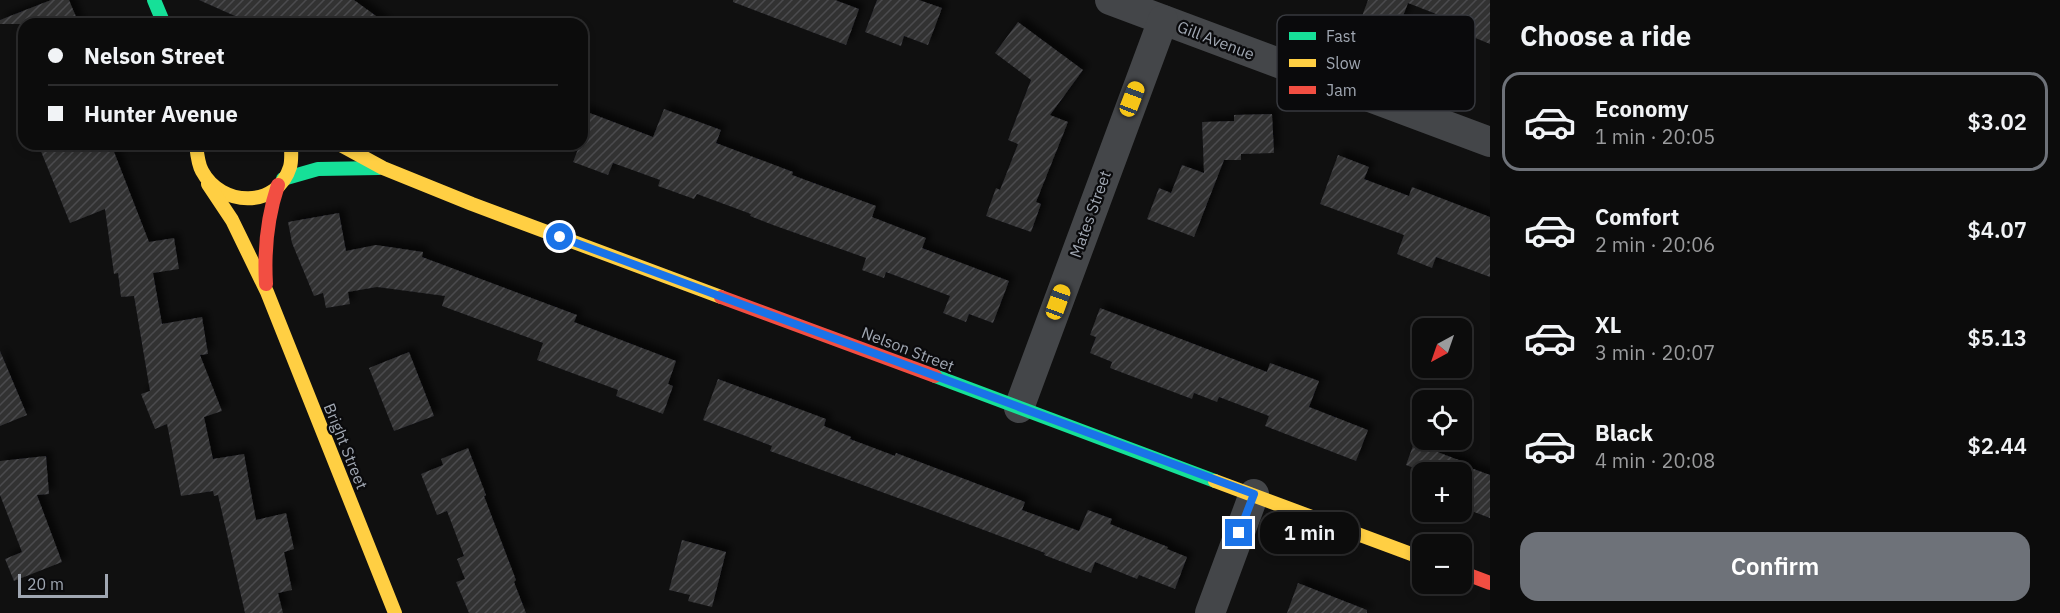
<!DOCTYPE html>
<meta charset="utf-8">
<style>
body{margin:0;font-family:"IBM Plex Sans",sans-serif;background:#151515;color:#f1f3f6;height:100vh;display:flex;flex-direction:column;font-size:22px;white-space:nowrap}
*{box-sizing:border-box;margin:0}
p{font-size:20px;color:#9a9b9d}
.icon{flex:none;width:33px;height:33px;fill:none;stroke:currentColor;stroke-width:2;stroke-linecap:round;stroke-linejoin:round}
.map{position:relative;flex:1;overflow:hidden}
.panel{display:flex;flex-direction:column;background:#0c0c0c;width:570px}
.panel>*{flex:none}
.hud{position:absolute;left:18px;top:18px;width:570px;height:132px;border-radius:18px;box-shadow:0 3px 9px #0003,0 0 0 2px #2c2c2d;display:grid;align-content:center;height:132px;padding:0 30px;background:#0c0c0c}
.needle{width:39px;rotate:220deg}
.tools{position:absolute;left:1412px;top:318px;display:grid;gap:12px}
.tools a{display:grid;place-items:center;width:60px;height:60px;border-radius:12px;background:#0c0c0c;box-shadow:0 3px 9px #0003,0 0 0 2px #2c2c2d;font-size:30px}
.scale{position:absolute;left:18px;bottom:15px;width:90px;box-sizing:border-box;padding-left:6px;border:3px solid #a0a7b2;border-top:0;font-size:16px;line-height:21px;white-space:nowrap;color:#a0a7b2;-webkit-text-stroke:4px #0a0a0c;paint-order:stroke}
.end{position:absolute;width:27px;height:27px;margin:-14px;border:8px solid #1a73e8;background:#fff;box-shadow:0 0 0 3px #fff}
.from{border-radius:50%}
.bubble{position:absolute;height:42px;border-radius:18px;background:#0c0c0c;box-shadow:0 3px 9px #0003,0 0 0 2px #2c2c2d;font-size:20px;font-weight:600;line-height:42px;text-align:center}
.car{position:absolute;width:18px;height:36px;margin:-18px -9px;border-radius:8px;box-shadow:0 0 4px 2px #0007;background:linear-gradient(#f5c518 24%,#345 0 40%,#f5c518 0 76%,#345 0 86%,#f5c518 0)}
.hud b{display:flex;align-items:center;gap:21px;height:57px;font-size:22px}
.hud b+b{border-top:2px solid #2c2c2d}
.hud i{width:15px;height:15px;background:#f1f3f6}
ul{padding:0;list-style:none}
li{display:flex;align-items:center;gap:18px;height:99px;margin:0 12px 9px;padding:0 18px;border:3px solid transparent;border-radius:18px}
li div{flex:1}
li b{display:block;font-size:22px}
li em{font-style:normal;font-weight:600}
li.selected{border-color:#6e7279}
li>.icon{width:54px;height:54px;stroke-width:1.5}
h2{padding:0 30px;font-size:27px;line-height:72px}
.action{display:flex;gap:12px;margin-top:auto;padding:12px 30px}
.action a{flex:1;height:69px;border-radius:18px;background:#6e7279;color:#fff;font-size:24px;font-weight:600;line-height:69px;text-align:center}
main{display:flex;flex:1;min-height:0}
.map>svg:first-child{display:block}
</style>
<main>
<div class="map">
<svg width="1490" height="613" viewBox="0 0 1490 613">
<defs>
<pattern id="building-hatch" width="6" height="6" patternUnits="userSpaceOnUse" patternTransform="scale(1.5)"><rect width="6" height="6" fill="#303033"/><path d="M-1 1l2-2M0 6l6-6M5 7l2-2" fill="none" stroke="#4b4b4e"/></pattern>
<filter id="shadow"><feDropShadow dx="5.5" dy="-5.5" stdDeviation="3" flood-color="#0009"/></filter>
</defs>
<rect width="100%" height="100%" fill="#101010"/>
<g fill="url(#building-hatch)" filter="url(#shadow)">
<polygon points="51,0 69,0 79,24 0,24 0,20"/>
<polygon points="199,0 354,0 387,24 253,24"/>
<polygon points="733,0 835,0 859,9 846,45 733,2"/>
<polygon points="877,0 919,0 942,8 928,45 904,36 901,46 865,32"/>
<polygon points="1368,0 1490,0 1490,44 1451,28 1454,21 1408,3 1397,32 1361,19"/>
<polygon points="1018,22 1083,70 1050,115 1068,122 1036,202 1041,204 1031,232 986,216 996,188 1000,190 1018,144 1008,140 1031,80 995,53"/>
<polygon points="664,109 721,130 716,143 793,172 792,175 876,206 872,217 926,238 922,248 1009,281 993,323 969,314 966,322 943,313 950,296 886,272 884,278 862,270 866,258 773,225 750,216 751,214 697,194 694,199 658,186 660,180 613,163 608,175 573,162 580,144 582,144 582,110 653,137"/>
<polygon points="1272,114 1274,153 1241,154 1241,160 1224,160 1194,237 1147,219 1159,188 1171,193 1182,165 1204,173 1202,122 1234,121 1234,115"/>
<polygon points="38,144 111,144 149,242 174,238 179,269 153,273 162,324 202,317 208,354 200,355 222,411 204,417 213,459 244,454 256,520 286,513 294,549 284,552 292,590 278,593 283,613 245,613 218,495 214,496 213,491 181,496 167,424 155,429 141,394 150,391 134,296 121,297 118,273 114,274 105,209 70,223"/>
<polygon points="1338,155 1369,167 1364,179 1409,196 1412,187 1490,217 1490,277 1436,257 1432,268 1397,254 1404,235 1320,204"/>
<polygon points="339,213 346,251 376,245 423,252 422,257 577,315 574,322 676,361 668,384 673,386 663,414 616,396 618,390 537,360 543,343 442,306 445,296 377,287 348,292 350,304 326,308 323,293 314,296 292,243 288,222"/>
<polygon points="1100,308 1267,372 1270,363 1319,381 1309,407 1368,430 1356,461 1265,426 1269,416 1219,397 1217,402 1194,393 1192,399 1110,368 1112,362 1090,353 1096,337 1090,335"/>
<polygon points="0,351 27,415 0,426"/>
<polygon points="409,352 434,416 394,431 369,368"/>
<polygon points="718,379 826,419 824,426 851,437 850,439 895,456 896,453 1025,502 1022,510 1079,531 1088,510 1112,519 1110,524 1168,547 1167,549 1187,557 1175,589 1139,575 1137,579 1095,562 1091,573 1044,555 1045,553 928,509 770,451 772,446 703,420"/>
<polygon points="1414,443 1469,464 1468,467 1490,475 1490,518 1461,507 1461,472 1422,472 1422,496 1411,492 1419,470 1406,465"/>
<polygon points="468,448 486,495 484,496 516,580 514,582 526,613 469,613 456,582 465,579 457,559 464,556 447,511 437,515 421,474 443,465 441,459"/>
<polygon points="46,456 49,494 37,495 62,562 14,581 5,559 22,552 0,495 0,461"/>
<polygon points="682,540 726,552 712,607 688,601 690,595 669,590"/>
<polygon points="1298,583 1367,610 1367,613 1287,613"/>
</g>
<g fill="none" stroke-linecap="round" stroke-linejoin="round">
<g stroke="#444649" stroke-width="30">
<polyline points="1110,0 1490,142"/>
<polyline points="1019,408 1163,20"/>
<polyline points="1210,613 1254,494"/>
</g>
<g stroke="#16e098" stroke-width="14">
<polyline points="154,0 164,24"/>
<polyline points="283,179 318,169 379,168"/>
<polyline points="935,376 1215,481"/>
</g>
<g stroke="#ffcf43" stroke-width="14">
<path d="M196,144C197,153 198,164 202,171C221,207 277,209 290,167C292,161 291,151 291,144"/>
<polyline points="339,144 383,168 472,204 721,297"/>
<polyline points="208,184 232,220 267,292 395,613"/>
<polyline points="1215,481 1422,558"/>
</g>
<g stroke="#f24e42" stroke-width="14">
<path d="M266,284C264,250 267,218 278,185"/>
<polyline points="721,297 935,376"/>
<polyline points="1461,572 1490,583"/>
</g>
</g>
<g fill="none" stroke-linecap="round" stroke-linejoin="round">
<polyline stroke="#1a73e8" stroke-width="8" points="560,237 1254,494 1239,533"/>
</g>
<g text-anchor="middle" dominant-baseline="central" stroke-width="4.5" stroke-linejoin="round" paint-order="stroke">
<g font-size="16" fill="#a0a7b2" stroke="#0a0a0c">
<text transform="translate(1216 40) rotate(21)">Gill Avenue</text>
<text transform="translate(1090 214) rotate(-70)">Mates Street</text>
<text transform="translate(908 349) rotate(21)">Nelson Street</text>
<text transform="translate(346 446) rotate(68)">Bright Street</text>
</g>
</g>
<rect x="1277" y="15" width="198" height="96" rx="9" fill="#0a0a0c" stroke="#37393e" stroke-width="1.5"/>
<rect x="1289" y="32" width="27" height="8" fill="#16e098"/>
<rect x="1289" y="59" width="27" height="8" fill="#ffcf43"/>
<rect x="1289" y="86" width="27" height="8" fill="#f24e42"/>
<g font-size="16" fill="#a0a7b2">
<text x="1326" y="42">Fast</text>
<text x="1326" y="69">Slow</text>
<text x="1326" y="96">Jam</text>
</g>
</svg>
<div class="tools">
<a><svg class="needle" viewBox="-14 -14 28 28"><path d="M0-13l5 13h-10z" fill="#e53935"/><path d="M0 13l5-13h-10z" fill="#9a9b9d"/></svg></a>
<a><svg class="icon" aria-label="locate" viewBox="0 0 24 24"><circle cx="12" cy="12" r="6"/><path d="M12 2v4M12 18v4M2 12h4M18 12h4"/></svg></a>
<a>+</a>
<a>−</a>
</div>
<div class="scale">20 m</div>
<i class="end from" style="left:560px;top:237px"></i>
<i class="end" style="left:1239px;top:533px"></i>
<div class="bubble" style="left:1260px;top:512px;width:99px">1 min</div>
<i class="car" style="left:1132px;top:99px;rotate:21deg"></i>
<i class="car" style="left:1058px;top:302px;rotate:20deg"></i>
<div class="hud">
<b><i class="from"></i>Nelson Street</b>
<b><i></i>Hunter Avenue</b>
</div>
</div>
<section class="panel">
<h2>Choose a ride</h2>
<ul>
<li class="selected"><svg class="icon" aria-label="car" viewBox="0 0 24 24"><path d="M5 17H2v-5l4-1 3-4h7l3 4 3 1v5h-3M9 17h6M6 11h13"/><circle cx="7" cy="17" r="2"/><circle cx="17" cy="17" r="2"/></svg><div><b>Economy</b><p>1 min · 20:05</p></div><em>$3.02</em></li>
<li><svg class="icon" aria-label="car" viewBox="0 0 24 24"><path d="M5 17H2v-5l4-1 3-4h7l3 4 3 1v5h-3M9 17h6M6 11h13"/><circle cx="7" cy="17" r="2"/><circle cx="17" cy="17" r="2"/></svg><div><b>Comfort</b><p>2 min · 20:06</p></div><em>$4.07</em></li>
<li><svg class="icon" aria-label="car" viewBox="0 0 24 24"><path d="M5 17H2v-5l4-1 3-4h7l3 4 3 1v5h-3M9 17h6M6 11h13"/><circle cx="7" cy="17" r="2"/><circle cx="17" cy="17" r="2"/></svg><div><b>XL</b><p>3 min · 20:07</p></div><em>$5.13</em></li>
<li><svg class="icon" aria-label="car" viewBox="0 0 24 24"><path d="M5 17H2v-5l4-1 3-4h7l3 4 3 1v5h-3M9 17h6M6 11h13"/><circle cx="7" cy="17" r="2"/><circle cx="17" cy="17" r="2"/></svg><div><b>Black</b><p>4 min · 20:08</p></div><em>$2.44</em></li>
</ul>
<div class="action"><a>Confirm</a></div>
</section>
</main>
